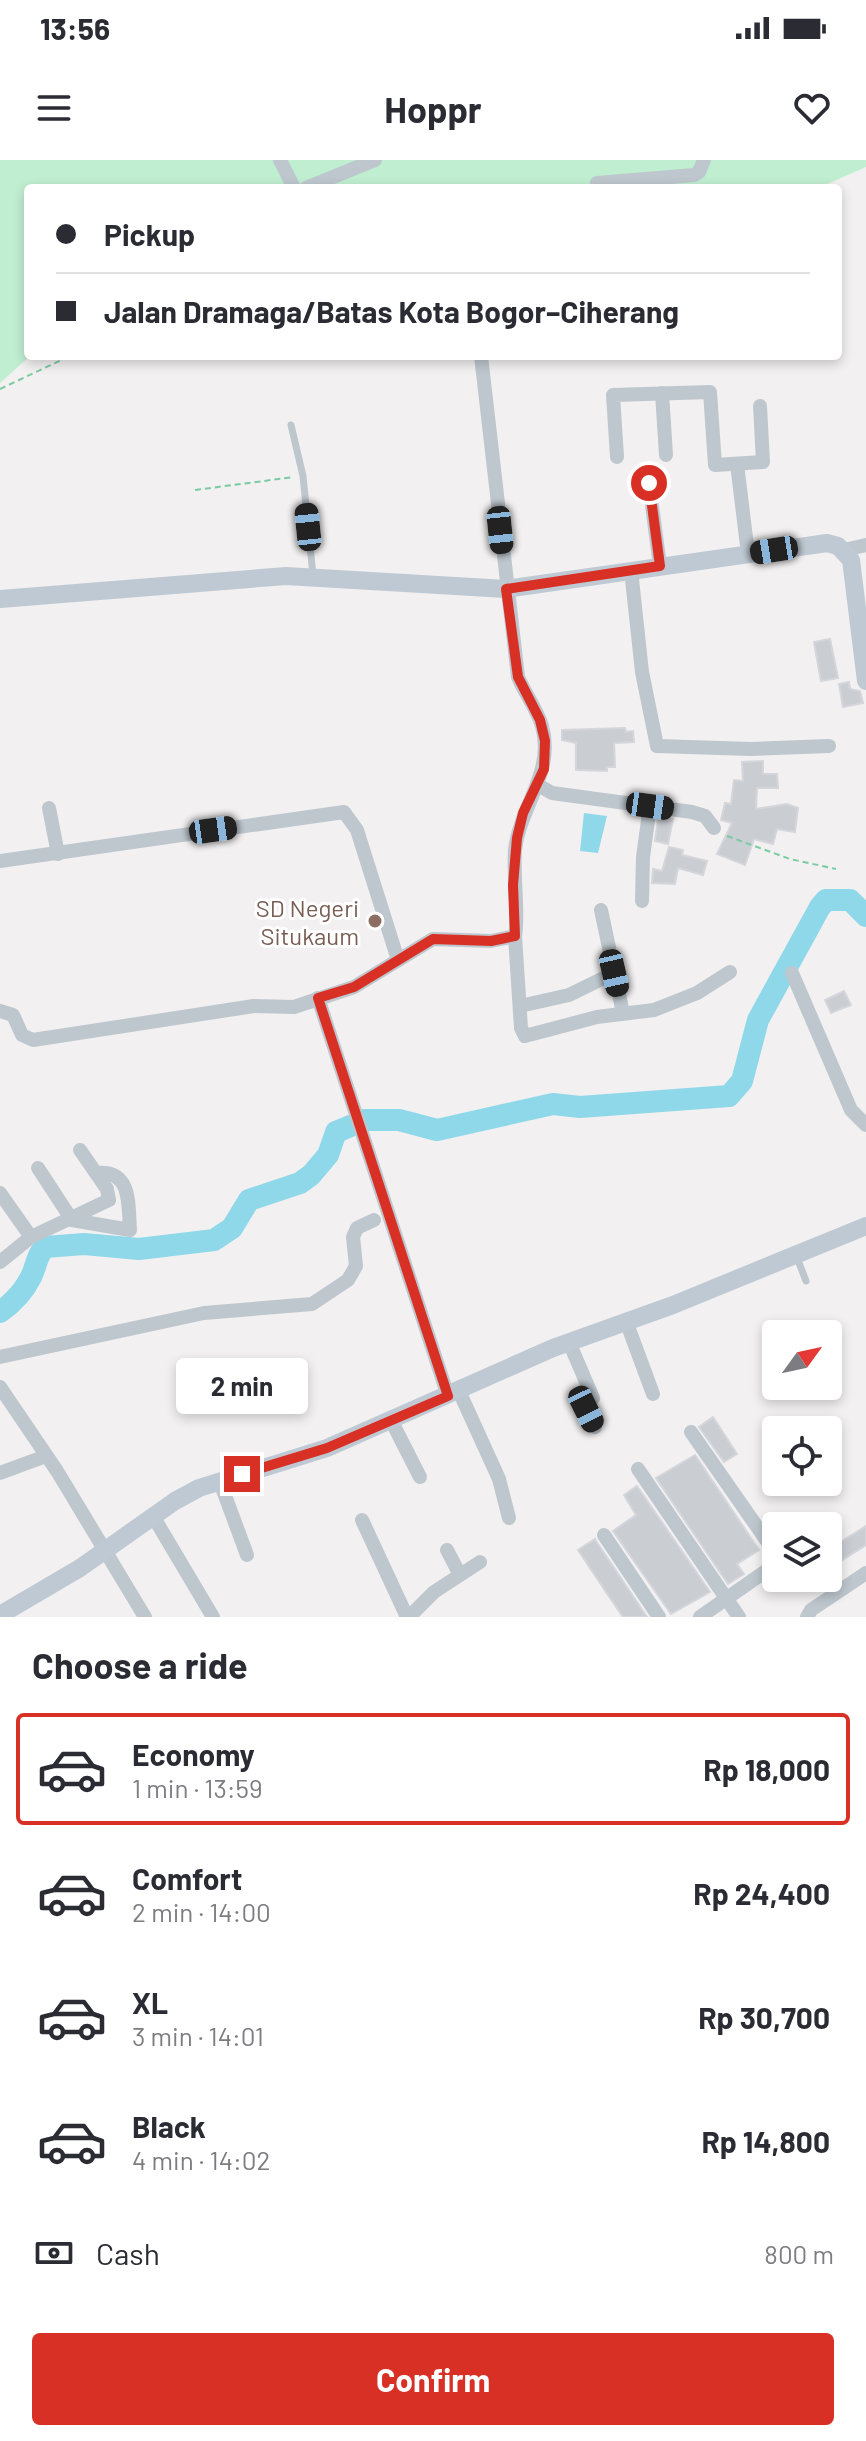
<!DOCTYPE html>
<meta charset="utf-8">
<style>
body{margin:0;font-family:Barlow,sans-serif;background:#f7f7f7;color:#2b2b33;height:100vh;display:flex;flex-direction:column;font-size:30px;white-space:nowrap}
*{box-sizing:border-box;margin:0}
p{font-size:26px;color:#7c7c81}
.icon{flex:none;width:44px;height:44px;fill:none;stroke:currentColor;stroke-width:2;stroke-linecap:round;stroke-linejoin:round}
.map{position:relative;height:1457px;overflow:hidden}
.sheet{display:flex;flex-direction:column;background:#fff;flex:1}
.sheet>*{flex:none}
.hud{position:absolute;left:24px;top:24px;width:818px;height:176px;border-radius:8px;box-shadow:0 4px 12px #0003;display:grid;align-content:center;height:176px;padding:0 32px;background:#fff}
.needle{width:52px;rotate:57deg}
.fabs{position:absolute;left:762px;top:1160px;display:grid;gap:16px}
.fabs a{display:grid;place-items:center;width:80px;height:80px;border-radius:8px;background:#fff;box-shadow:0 4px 12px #0003;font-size:40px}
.end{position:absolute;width:36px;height:36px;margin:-18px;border:10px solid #d93025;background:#fff;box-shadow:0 0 0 4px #fff}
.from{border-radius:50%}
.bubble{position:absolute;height:56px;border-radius:8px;background:#fff;box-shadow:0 4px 12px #0003;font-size:26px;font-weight:700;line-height:56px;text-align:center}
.car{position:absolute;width:24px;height:48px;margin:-24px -12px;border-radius:10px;box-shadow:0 0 6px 2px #0007;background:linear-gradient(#222 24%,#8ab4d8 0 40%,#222 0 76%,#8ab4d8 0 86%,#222 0)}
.hud b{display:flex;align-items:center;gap:28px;height:76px;font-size:30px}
.hud b+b{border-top:2px solid #e1e1e2}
.hud i{width:20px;height:20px;background:#2b2b33}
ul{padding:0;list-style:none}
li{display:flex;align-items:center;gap:24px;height:112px;margin:0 16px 12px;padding:0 16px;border:4px solid transparent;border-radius:8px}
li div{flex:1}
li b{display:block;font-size:30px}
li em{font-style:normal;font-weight:700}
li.active{border-color:#d93025}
li>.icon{width:72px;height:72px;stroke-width:1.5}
h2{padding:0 32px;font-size:36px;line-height:96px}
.pay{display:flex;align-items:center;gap:20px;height:88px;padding:0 32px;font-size:30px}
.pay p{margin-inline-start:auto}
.button{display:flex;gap:16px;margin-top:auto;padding:16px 32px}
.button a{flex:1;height:92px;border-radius:8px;background:#d93025;color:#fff;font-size:32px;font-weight:700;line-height:92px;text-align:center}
.status{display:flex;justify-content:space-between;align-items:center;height:56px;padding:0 40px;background:#fff;direction:ltr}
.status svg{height:22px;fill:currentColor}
header{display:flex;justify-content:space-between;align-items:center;height:104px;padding:0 32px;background:#fff;font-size:36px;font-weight:700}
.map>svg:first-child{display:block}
</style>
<div class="status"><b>13:56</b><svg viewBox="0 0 49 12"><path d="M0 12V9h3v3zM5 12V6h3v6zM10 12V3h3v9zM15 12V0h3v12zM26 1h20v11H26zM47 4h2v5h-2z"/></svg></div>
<header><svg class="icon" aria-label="menu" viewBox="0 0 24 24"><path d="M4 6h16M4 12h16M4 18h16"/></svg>Hoppr<svg class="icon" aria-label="heart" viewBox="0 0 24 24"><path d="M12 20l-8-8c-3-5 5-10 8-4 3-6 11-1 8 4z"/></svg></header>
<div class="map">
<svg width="866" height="1457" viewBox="0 0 866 1457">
<rect width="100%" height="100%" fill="#f2f0f0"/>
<polygon fill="#c0eed1" points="0,0 866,0 866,7 818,28 28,28 30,196 0,223"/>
<polygon fill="#8fd8ea" points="584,653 607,656 598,693 580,691"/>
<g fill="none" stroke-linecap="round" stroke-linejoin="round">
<path stroke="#8fd8ea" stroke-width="22" d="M0,1152C13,1143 24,1131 31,1117C37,1105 36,1096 45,1087L84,1084L139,1089L214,1080L232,1068L249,1040L300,1023L311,1015L328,995L336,972L365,960H399L437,970L553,944L580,947L729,936L742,921L758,860L820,747L826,740H850L866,756"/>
</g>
<g fill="#cacdd2" stroke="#d4d6db" stroke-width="2">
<polygon points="830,479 838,518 821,521 814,482"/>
<polygon points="849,522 850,529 860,531 863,543 843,547 839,524"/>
<polygon points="625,568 626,572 633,571 634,582 614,583 615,607 607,607 607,611 576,610 576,583 562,580 562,570"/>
<polygon points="763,601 763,614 777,614 778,628 757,628 756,649 787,644 798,648 795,672 777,669 773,684 754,679 745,705 717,694 732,663 721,660 725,643 731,644 734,620 743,621 742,602"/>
<polygon points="658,658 673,659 668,684 655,681"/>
<polygon points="669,687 683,690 682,695 707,701 703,715 678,708 675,724 652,723 653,709 662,711"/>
<polygon points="844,831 851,845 831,853 825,840"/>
<polygon points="713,1257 737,1294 724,1302 699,1267"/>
<polygon points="695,1295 759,1390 737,1404 744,1414 728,1424 656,1318"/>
<polygon points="637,1326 710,1432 671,1454 613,1371 636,1355 624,1335"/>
<polygon points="866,1366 866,1385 828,1409 828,1390"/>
<polygon points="595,1379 596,1381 647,1457 623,1457 608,1435 578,1390"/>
</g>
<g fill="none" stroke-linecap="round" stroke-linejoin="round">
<g stroke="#79cba1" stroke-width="2" stroke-dasharray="6 4" stroke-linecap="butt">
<polyline points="0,229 70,196"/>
<polyline points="195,330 294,317"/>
<polyline points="727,676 790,699 836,709"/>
</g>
<g stroke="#bec7ce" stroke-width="7">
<polyline points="291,265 303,316 313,415"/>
<polyline points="796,1095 806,1121"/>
</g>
<g stroke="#bec7ce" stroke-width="14">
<polyline points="280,0 294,28"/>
<polyline points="597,23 694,15 699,12 704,0"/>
<polyline points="306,28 375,0"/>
<polyline points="662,233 666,295"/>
<polyline points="617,297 613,235 710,232 715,305 763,302 760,246"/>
<polyline points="737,304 748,394"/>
<polyline points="649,323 660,406"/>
<polyline points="844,390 866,385"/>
<polyline points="631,410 642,512 657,586 751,589 829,586"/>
<polyline points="538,625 552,633 692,652 705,656 714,668"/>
<polyline points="49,648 58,694"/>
<polyline points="0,701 344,652 357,670 398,800"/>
<polyline points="642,741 643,697 650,646"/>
<polyline points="601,750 623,853"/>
<polyline points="515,776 521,868 525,876 597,857 654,850 697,833 730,812"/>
<polyline points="792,813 851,950 866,965"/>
<polyline points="318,838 448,1236"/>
<polyline points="520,846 569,835 614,813"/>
<path d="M0,851L13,855L22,875L33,880L254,846L294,847L354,827L433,779L491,781L515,776C519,758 513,714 515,690C520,646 555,612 542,566C537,549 525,534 518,517L481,196"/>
<path d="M38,1008L72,1060L130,1070C128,1044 132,1009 96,1013"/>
<polyline points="0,1033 31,1077"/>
<polyline points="0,1102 31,1077 109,1040 107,1029 80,990"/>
<polyline points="626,1161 653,1234"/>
<polyline points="569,1182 593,1238 584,1245 595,1267"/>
<polyline points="0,1197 204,1153 312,1144 348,1120 356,1106 353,1077 357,1068 374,1060"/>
<polyline points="0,1227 57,1311 145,1457"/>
<polyline points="459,1231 499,1319 509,1358"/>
<polyline points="392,1262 420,1317"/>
<polyline points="691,1272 776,1394"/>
<polyline points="638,1309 739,1457"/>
<polyline points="0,1313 46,1296"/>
<polyline points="220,1322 247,1395"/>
<polyline points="153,1356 213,1457"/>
<polyline points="362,1360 407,1457"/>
<polyline points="604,1375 659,1457"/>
<polyline points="447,1390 459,1413"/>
<polyline points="409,1457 434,1432 480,1402"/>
<polyline points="700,1457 776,1404"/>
<polyline points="807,1457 811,1450 866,1413"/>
</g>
<g stroke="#bec9d3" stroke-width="18">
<polyline points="0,439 286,416 506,429 827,383 838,386 851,400 866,521"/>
<polyline points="0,1455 80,1408 175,1341 199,1328 327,1288 553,1188 673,1145 866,1066"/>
</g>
</g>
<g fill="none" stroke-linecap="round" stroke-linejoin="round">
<polyline stroke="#d93025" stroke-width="10" points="242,1314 327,1288 448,1236 318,838 354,827 433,779 491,781 515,776 513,725 517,678 523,653 544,609 545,581 540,560 518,517 506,429 660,406 649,323"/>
</g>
<circle fill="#8d6e63" stroke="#fff" stroke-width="3" cx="375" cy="761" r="8"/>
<g text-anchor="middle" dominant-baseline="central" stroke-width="6" stroke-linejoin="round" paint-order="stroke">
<g font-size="24" fill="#785e54" stroke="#fff" text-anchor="end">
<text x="359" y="747">SD Negeri<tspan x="359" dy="28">Situkaum</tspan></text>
</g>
</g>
</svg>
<div class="fabs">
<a><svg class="needle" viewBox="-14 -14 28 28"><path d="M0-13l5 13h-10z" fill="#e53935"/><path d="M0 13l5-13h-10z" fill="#7c7c81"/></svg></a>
<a><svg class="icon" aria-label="locate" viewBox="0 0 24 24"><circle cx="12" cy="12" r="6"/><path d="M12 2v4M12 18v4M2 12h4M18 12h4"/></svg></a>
<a><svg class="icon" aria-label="layers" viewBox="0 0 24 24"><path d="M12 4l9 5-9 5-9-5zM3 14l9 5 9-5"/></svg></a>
</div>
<i class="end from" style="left:649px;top:323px"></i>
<i class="end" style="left:242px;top:1314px"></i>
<div class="bubble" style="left:176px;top:1198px;width:132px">2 min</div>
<i class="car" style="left:308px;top:367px;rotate:354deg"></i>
<i class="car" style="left:500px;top:370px;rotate:174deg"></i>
<i class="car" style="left:774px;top:390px;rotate:261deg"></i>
<i class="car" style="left:650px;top:646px;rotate:98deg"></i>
<i class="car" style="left:213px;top:670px;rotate:82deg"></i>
<i class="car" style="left:614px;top:813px;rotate:167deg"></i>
<i class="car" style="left:586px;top:1249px;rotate:154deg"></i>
<div class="hud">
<b><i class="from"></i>Pickup</b>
<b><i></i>Jalan Dramaga/Batas Kota Bogor–Ciherang</b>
</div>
</div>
<section class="sheet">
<h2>Choose a ride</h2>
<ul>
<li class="active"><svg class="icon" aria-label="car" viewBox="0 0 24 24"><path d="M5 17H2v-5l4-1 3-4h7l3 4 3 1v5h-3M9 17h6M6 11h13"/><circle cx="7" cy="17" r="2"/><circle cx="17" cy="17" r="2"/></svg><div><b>Economy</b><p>1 min · 13:59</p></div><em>Rp 18,000</em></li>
<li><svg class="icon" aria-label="car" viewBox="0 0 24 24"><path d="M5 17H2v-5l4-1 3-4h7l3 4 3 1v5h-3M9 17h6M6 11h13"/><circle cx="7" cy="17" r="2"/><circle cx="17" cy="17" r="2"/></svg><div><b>Comfort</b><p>2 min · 14:00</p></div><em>Rp 24,400</em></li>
<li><svg class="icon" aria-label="car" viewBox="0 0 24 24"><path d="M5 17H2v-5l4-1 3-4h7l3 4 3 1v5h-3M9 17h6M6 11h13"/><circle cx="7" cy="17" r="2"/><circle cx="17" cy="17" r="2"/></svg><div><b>XL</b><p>3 min · 14:01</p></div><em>Rp 30,700</em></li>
<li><svg class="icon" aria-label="car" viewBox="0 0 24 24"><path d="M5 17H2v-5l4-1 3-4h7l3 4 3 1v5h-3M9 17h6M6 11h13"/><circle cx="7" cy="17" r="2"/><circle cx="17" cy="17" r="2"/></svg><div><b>Black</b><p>4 min · 14:02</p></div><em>Rp 14,800</em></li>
</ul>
<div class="pay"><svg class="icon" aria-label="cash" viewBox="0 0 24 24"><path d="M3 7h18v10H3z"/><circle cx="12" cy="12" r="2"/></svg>Cash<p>800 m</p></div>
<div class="button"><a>Confirm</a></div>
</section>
